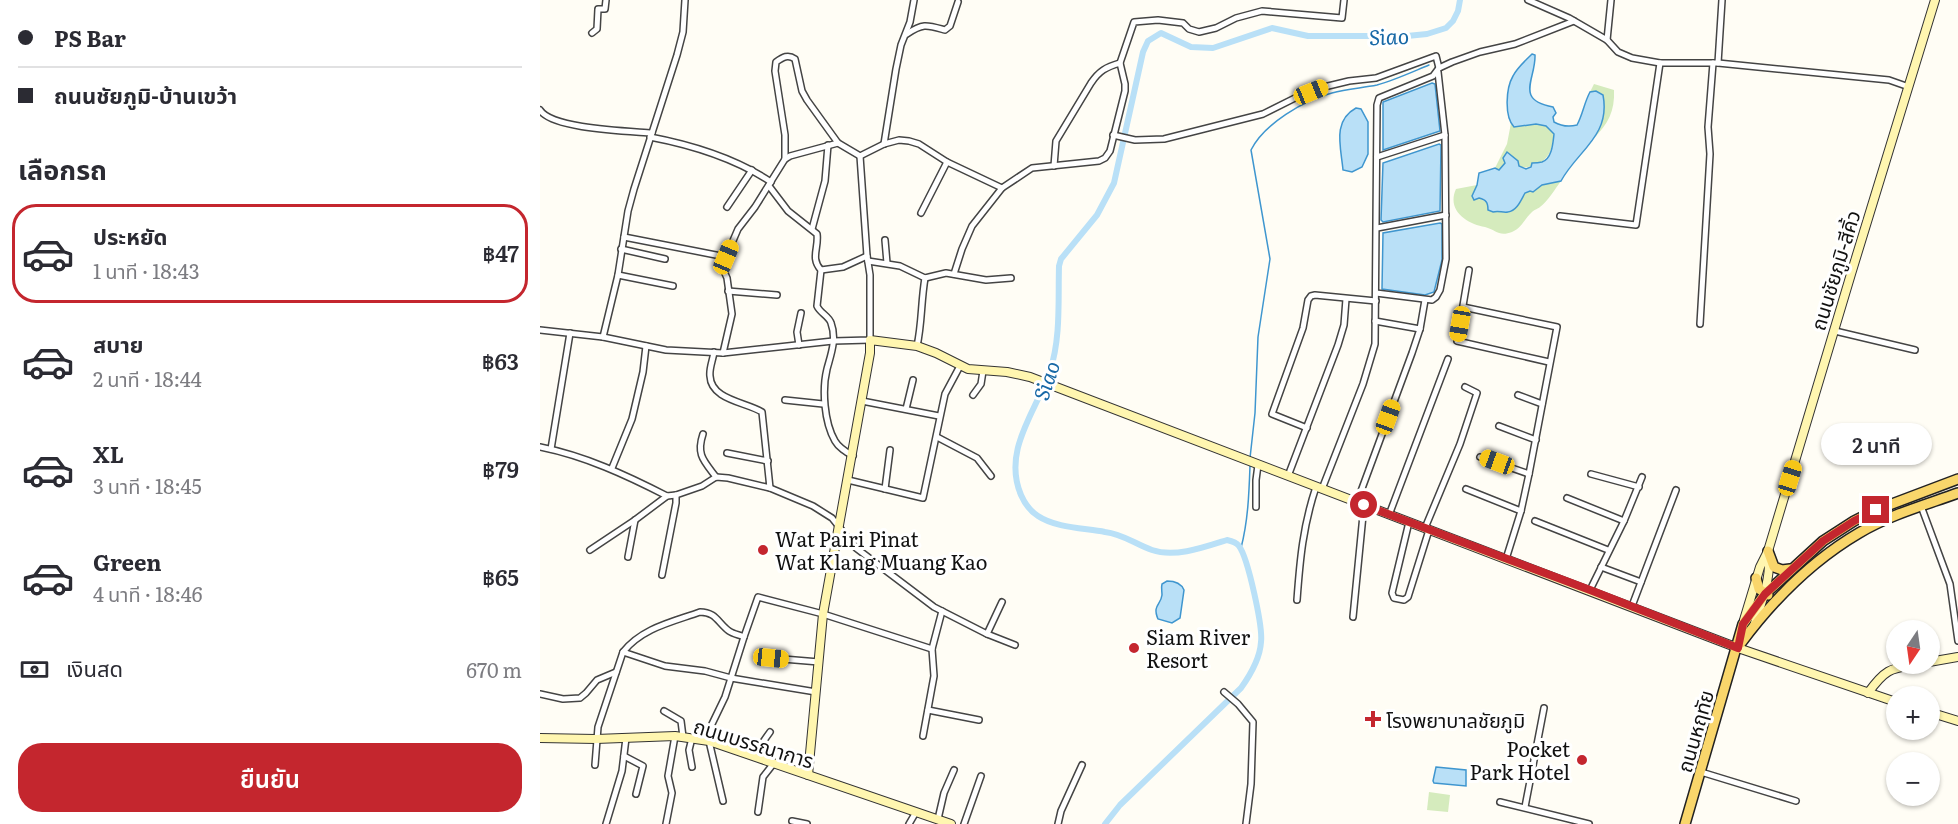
<!DOCTYPE html>
<html lang="th">
<meta charset="utf-8">
<style>
body{margin:0;font-family:Literata,"Noto Sans Thai",serif;background:#f2f2f3;color:#2b2b33;height:100vh;display:flex;flex-direction:column;font-size:22px;white-space:nowrap}
*{box-sizing:border-box;margin:0}
p{font-size:20px;color:#7c7c81}
.icon{flex:none;width:33px;height:33px;fill:none;stroke:currentColor;stroke-width:2;stroke-linecap:round;stroke-linejoin:round}
.map{position:relative;flex:1;overflow:hidden}
.side{display:flex;flex-direction:column;background:#fff;width:540px}
.side>*{flex:none}
.banner{display:grid;align-content:center;height:132px;padding:0 18px;background:#fff}
.needle{width:39px;rotate:193deg}
.tools{position:absolute;left:1346px;top:620px;display:grid;gap:12px}
.tools a{display:grid;place-items:center;width:54px;height:54px;border-radius:50%;background:#fff;box-shadow:0 2px 4px #0004;font-size:30px}
.end{position:absolute;width:27px;height:27px;margin:-14px;border:8px solid #c4262e;background:#fff;box-shadow:0 0 0 3px #fff}
.from{border-radius:50%}
.bubble{position:absolute;height:42px;border-radius:21px;background:#fff;box-shadow:0 2px 4px #0004;font-size:20px;font-weight:600;line-height:42px;text-align:center}
.car{position:absolute;width:18px;height:36px;margin:-18px -9px;border-radius:8px;box-shadow:0 0 4px 2px #0007;background:linear-gradient(#f5c518 24%,#345 0 40%,#f5c518 0 76%,#345 0 86%,#f5c518 0)}
.banner b{display:flex;align-items:center;gap:21px;height:57px;font-size:22px}
.banner b+b{border-top:2px solid #e1e1e2}
.banner i{width:15px;height:15px;background:#2b2b33}
ul{padding:0;list-style:none}
li{display:flex;align-items:center;gap:18px;height:99px;margin:0 12px 9px;padding:0 6px;border:3px solid transparent;border-radius:24px}
li div{flex:1}
li b{display:block;font-size:22px}
li em{font-style:normal;font-weight:600}
li.current{border-color:#c4262e}
li>.icon{width:54px;height:54px;stroke-width:1.5}
h2{padding:0 18px;font-size:27px;line-height:72px}
.pay{display:flex;align-items:center;gap:15px;height:66px;padding:0 18px;font-size:22px}
.pay p{margin-inline-start:auto}
.cta{display:flex;gap:12px;margin-top:auto;padding:12px 18px}
.cta a{flex:1;height:69px;border-radius:24px;background:#c4262e;color:#fff;font-size:24px;font-weight:600;line-height:69px;text-align:center}
main{display:flex;flex:1;min-height:0}
.map>svg:first-child{display:block}
</style>
<main>
<section class="side">
<div class="banner">
<b><i class="from"></i>PS Bar</b>
<b><i></i>ถนนชัยภูมิ-บ้านเขว้า</b>
</div>
<h2>เลือกรถ</h2>
<ul>
<li class="current"><svg class="icon" aria-label="car" viewBox="0 0 24 24"><path d="M5 17H2v-5l4-1 3-4h7l3 4 3 1v5h-3M9 17h6M6 11h13"/><circle cx="7" cy="17" r="2"/><circle cx="17" cy="17" r="2"/></svg><div><b>ประหยัด</b><p>1 นาที · 18:43</p></div><em>฿47</em></li>
<li><svg class="icon" aria-label="car" viewBox="0 0 24 24"><path d="M5 17H2v-5l4-1 3-4h7l3 4 3 1v5h-3M9 17h6M6 11h13"/><circle cx="7" cy="17" r="2"/><circle cx="17" cy="17" r="2"/></svg><div><b>สบาย</b><p>2 นาที · 18:44</p></div><em>฿63</em></li>
<li><svg class="icon" aria-label="car" viewBox="0 0 24 24"><path d="M5 17H2v-5l4-1 3-4h7l3 4 3 1v5h-3M9 17h6M6 11h13"/><circle cx="7" cy="17" r="2"/><circle cx="17" cy="17" r="2"/></svg><div><b>XL</b><p>3 นาที · 18:45</p></div><em>฿79</em></li>
<li><svg class="icon" aria-label="car" viewBox="0 0 24 24"><path d="M5 17H2v-5l4-1 3-4h7l3 4 3 1v5h-3M9 17h6M6 11h13"/><circle cx="7" cy="17" r="2"/><circle cx="17" cy="17" r="2"/></svg><div><b>Green</b><p>4 นาที · 18:46</p></div><em>฿65</em></li>
</ul>
<div class="pay"><svg class="icon" aria-label="cash" viewBox="0 0 24 24"><path d="M3 7h18v10H3z"/><circle cx="12" cy="12" r="2"/></svg>เงินสด<p>670 m</p></div>
<div class="cta"><a>ยืนยัน</a></div>
</section>
<div class="map">
<svg width="1418" height="824" viewBox="0 0 1418 824">
<rect width="100%" height="100%" fill="#fffdf5"/>
<g fill="#d5ebbd">
<path d="M1054,84L1074,90C1075,111 1068,124 1054,138L1060,128L1056,91L1050,92Z"/>
<path d="M971,123L974,127L996,124L1006,126L1014,134C1012,147 1011,156 1000,163L997,162C987,172 977,165 965,163L959,170L955,168L967,144Z"/>
<path d="M1021,181C1015,189 1008,201 1000,207C999,208 994,210 992,212C985,218 982,228 972,232C959,237 956,230 945,227C928,224 906,211 916,189L937,185L933,196L934,200L939,198L959,210L968,213L985,193L990,191L993,192L1002,185Z"/>
<polygon points="889,792 910,795 908,812 887,810"/>
</g>
<g fill="#b9e0f7" stroke="#3f96cf" stroke-width="1.5">
<path d="M992,54L995,55C996,79 974,100 1013,107L1016,113L1013,117L1014,122C1021,126 1029,127 1037,125C1043,114 1044,103 1050,92L1056,91L1063,95C1071,136 1037,151 1021,181L1002,185L993,192L990,191L985,193C981,200 977,211 968,212C962,213 959,210 953,212L948,210C948,202 946,200 939,198L934,200L932,196L937,185L939,173L955,168L959,170L965,163L963,158L967,152L978,161L979,166L986,169L991,167L992,163C995,163 998,163 1002,162C1012,159 1013,143 1014,134L1006,126L996,124L974,127C964,116 966,88 973,76C977,68 986,60 992,54Z"/>
<polygon points="892,83 895,84 900,131 843,150 843,102"/>
<path d="M816,108L821,109L828,122V154L822,167L812,172L803,170C801,147 792,121 816,108Z"/>
<polygon points="899,144 901,145 900,211 843,222 841,220 843,163"/>
<polygon points="900,223 902,224 902,260 894,292 885,295 842,289 843,233"/>
<path d="M627,581C635,581 641,583 644,590L640,618L632,623L618,619C612,605 621,605 622,595C622,591 621,588 622,584Z"/>
<polygon points="896,767 926,770 926,786 894,783 893,781"/>
</g>
<g fill="none" stroke-linecap="round" stroke-linejoin="round">
<g stroke="#3f96cf" stroke-width="1.5">
<path d="M710,458L715,413L718,337L730,259L711,150C724,124 764,100 792,93C807,89 822,88 837,85C855,80 872,72 889,65"/>
<path d="M701,548C708,521 709,494 710,466"/>
</g>
<path stroke="#b9e0f7" stroke-width="6" d="M565,824L580,805L701,688C711,674 720,659 721,642C723,627 708,558 699,546C696,542 692,541 687,540C665,547 635,558 612,550C595,544 583,534 565,532C544,528 516,528 498,516C490,511 485,504 481,495C462,450 496,412 510,371C521,338 518,300 519,266L521,259L557,215L574,183L603,52L608,41L621,33L651,47L673,48L732,28L768,36H867L887,34L906,28L913,21L918,11L920,0"/>
<g stroke="#444" stroke-width="8">
<g id="street">
<polyline points="988,0 1029,18 1067,40"/>
<polyline points="1071,0 1067,40 1078,52 1092,58 1120,63 1178,63 1349,80 1369,87"/>
<polyline points="52,33 57,29 58,9 65,9 66,0"/>
<path d="M367,34C383,23 387,25 405,30L410,26L418,2"/>
<polyline points="1178,63 1182,0"/>
<path d="M0,110C12,129 88,131 112,133"/>
<polyline points="573,135 595,140 624,139 723,114 757,97 784,87 809,81 836,78 896,56 899,68"/>
<path d="M110,137C152,145 195,158 231,182"/>
<polyline points="344,144 356,69 361,45 370,22 374,0"/>
<polyline points="837,157 905,135"/>
<path d="M245,159V135L235,71L236,62C243,57 248,54 255,59L262,91L267,100L298,143L320,156L344,144L359,140L369,141L379,144L407,162L462,188L492,168L559,161L565,158L570,151L585,91V84L580,63L594,22L618,20L643,23L649,29L659,32L676,28L696,18L722,11L802,18L804,0"/>
<path d="M514,166L516,141L551,83C559,71 566,67 580,63"/>
<path d="M229,186L248,211L277,234C279,248 270,258 281,270L277,306C280,313 289,316 291,323C297,339 291,354 287,369C282,389 284,422 295,441C299,448 306,452 313,456"/>
<polyline points="187,207 212,170"/>
<polyline points="381,213 407,162"/>
<polyline points="1020,216 1096,225 1120,63"/>
<polyline points="837,228 906,215"/>
<polyline points="272,229 285,181 288,145"/>
<polyline points="84,237 186,257"/>
<polyline points="345,240 347,263"/>
<polyline points="81,249 125,259"/>
<polyline points="328,261 360,266 385,278 406,273 446,280 471,278"/>
<polyline points="281,270 303,267 327,256"/>
<polyline points="929,270 917,341 1009,362"/>
<polyline points="414,274 422,249 432,226 462,188"/>
<polyline points="78,275 133,286"/>
<polyline points="188,291 237,295"/>
<polyline points="836,293 892,300 896,297 900,290 906,259 905,135 898,72"/>
<polyline points="923,307 1017,327 989,474 981,511 966,559"/>
<polyline points="835,321 880,329"/>
<polyline points="1160,324 1170,154 1168,127 1173,63"/>
<polyline points="0,330 63,337 126,350 183,353 293,341 330,340 330,275 327,256 320,156"/>
<polyline points="1295,331 1375,350"/>
<polyline points="63,337 78,275 88,211 94,189 137,55 143,32 145,0"/>
<polyline points="259,345 257,332 261,313"/>
<path d="M377,346C382,324 381,301 385,278"/>
<polyline points="183,353 192,314 187,278 183,269 186,257 198,229 215,207 245,159 250,156 298,143"/>
<polyline points="433,395 441,384 443,371"/>
<polyline points="978,395 1002,404"/>
<polyline points="245,400 283,404"/>
<polyline points="322,401 399,416"/>
<polyline points="366,409 373,380"/>
<polyline points="959,426 996,440"/>
<polyline points="767,428 732,414 763,328 768,300 771,296 775,295 836,301"/>
<path d="M163,434C156,455 164,461 176,477"/>
<polyline points="397,437 437,458 451,476"/>
<path d="M0,447C45,456 86,475 127,496"/>
<polyline points="11,449 30,333"/>
<polyline points="187,453 228,461"/>
<polyline points="940,457 989,474"/>
<polyline points="72,468 92,419 103,372 106,346"/>
<polyline points="1051,474 1099,487"/>
<polyline points="748,476 798,345 804,325 806,299"/>
<polyline points="308,480 383,498 405,394 420,366"/>
<polyline points="230,488 273,506 292,518 316,548 394,607 447,634 475,645"/>
<polyline points="345,489 350,450"/>
<polyline points="782,489 823,384 835,344 837,105 839,98 893,76 899,68 912,62 940,52 975,44 1034,21"/>
<polyline points="926,489 981,511"/>
<polyline points="1027,498 1084,521"/>
<polyline points="817,502 872,353 880,329 885,300"/>
<polyline points="1381,506 1410,584 1418,641"/>
<polyline points="716,507 716,480 718,465"/>
<polyline points="849,515 908,359"/>
<polyline points="995,521 1068,550"/>
<polyline points="869,522 852,593 854,598 864,600 868,597 889,530"/>
<polyline points="885,528 920,444 937,393 925,387"/>
<path d="M50,550L95,520L127,496L136,495L162,486L176,477L188,478L230,488L222,412C206,402 171,400 170,376C169,368 173,360 174,352"/>
<polyline points="88,557 95,520"/>
<polyline points="1061,567 1101,582"/>
<polyline points="122,575 136,503 136,495"/>
<polyline points="1050,590 1084,521 1102,477"/>
<path d="M757,600C760,559 763,526 776,487"/>
<polyline points="1092,606 1136,490"/>
<polyline points="813,617 824,505"/>
<polyline points="447,634 462,602"/>
<polyline points="204,637 218,597 283,614 392,649"/>
<polyline points="83,652 125,666 165,671 191,678 276,692"/>
<polyline points="231,658 279,662"/>
<polyline points="684,692 698,704 713,722 711,784 706,824"/>
<polyline points="0,694 23,699 40,698 46,693 57,680 76,672"/>
<polyline points="388,710 439,720"/>
<polyline points="124,711 141,721 143,737"/>
<polyline points="383,736 394,676 392,649 402,611"/>
<polyline points="152,738 149,750 152,767"/>
<polyline points="84,756 103,766 96,794"/>
<polyline points="213,756 230,732"/>
<path d="M55,765L58,727L83,652C102,628 132,622 160,612C176,612 178,623 189,631C193,634 200,635 204,637L185,697L172,724L169,741L183,801"/>
<polyline points="1161,772 1256,801"/>
<polyline points="960,802 1049,824"/>
<polyline points="985,807 1004,708"/>
<polyline points="218,812 223,777 234,763"/>
<polyline points="398,819 404,793 414,770"/>
<polyline points="252,821 267,824"/>
<polyline points="66,824 82,771 86,738"/>
<polyline points="126,824 132,793 128,776 135,736"/>
<polyline points="369,824 376,812"/>
<polyline points="424,824 441,776"/>
<polyline points="518,824 521,811 542,765"/>
</g>
</g>
<g stroke="#333" stroke-width="10">
<g id="secondary">
<polyline points="1204,620 1220,567 1228,551 1311,274 1395,0"/>
<path d="M1214,626C1221,604 1230,582 1229,559"/>
<polyline points="1389,662 1418,657"/>
<path d="M1328,693C1348,665 1353,669 1384,663"/>
<polyline points="1389,712 1418,721"/>
<polyline points="0,738 56,739 135,736 169,741 411,824"/>
<polyline points="268,775 283,614 330,353 330,340 377,346 396,353 428,369 467,372 490,377 1198,648 1356,702"/>
</g>
</g>
<g stroke="#222" stroke-width="12">
<g id="primary">
<polyline points="1228,551 1234,567 1242,570 1250,569"/>
<polyline points="1216,578 1219,589 1228,595"/>
<path d="M1201,643C1233,600 1273,560 1319,533C1349,515 1385,505 1418,493"/>
<polyline points="1145,824 1203,624 1225,594 1283,541 1314,521 1336,510 1418,479"/>
</g>
</g>
<use href="#street" stroke="#fff" stroke-width="5"/>
<use href="#secondary" stroke="#fff6b0" stroke-width="8"/>
<use href="#primary" stroke="#f9d66b" stroke-width="9"/>
</g>
<g fill="none" stroke-linecap="round" stroke-linejoin="round">
<polyline stroke="#c4262e" stroke-width="8" points="824,505 1050,590 1198,648 1203,624 1225,594 1283,541 1314,521 1336,510"/>
</g>
<g fill="#c4262e" stroke="#fff" stroke-width="2">
<circle cx="223" cy="550" r="6"/>
<circle cx="594" cy="648" r="6"/>
<path d="M830 710h6v6h6v6h-6v6h-6v-6h-6v-6h6z"/>
<circle cx="1042" cy="760" r="6"/>
</g>
<g text-anchor="middle" dominant-baseline="central" stroke-width="6" stroke-linejoin="round" paint-order="stroke">
<g font-size="20" fill="#111" stroke="#fff">
<text transform="translate(1294 270) rotate(-73)">ถนนชัยภูมิ-สีคิ้ว</text>
<text transform="translate(1154 731) rotate(-74)">ถนนหฤทัย</text>
<text transform="translate(214 742) rotate(17)">ถนนบรรณาการ</text>
</g>
<g font-size="20" fill="#111" stroke="#fff" text-anchor="start">
<text x="235" y="538">Wat Pairi Pinat<tspan x="235" dy="23">Wat Klang Muang Kao</tspan></text>
<text x="606" y="636">Siam River<tspan x="606" dy="23">Resort</tspan></text>
<text x="846" y="719">โรงพยาบาลชัยภูมิ</text>
<text x="1030" y="748" text-anchor="end">Pocket<tspan x="1030" dy="23">Park Hotel</tspan></text>
</g>
<g font-size="21" font-style="italic" fill="#1768a6" stroke="#fff">
<text transform="translate(849 35) rotate(-2)">Siao</text>
<text transform="translate(505 380) rotate(-71)">Siao</text>
</g>
</g>
</svg>
<div class="tools">
<a><svg class="needle" viewBox="-14 -14 28 28"><path d="M0-13l5 13h-10z" fill="#e53935"/><path d="M0 13l5-13h-10z" fill="#7c7c81"/></svg></a>
<a>+</a>
<a>−</a>
</div>
<i class="end from" style="left:824px;top:505px"></i>
<i class="end" style="left:1336px;top:510px"></i>
<div class="bubble" style="left:1281px;top:423px;width:111px">2 นาที</div>
<i class="car" style="left:771px;top:92px;rotate:68deg"></i>
<i class="car" style="left:186px;top:257px;rotate:23deg"></i>
<i class="car" style="left:920px;top:324px;rotate:190deg"></i>
<i class="car" style="left:848px;top:417px;rotate:20deg"></i>
<i class="car" style="left:957px;top:462px;rotate:290deg"></i>
<i class="car" style="left:1250px;top:478px;rotate:17deg"></i>
<i class="car" style="left:231px;top:658px;rotate:96deg"></i>
</div>
</main>
